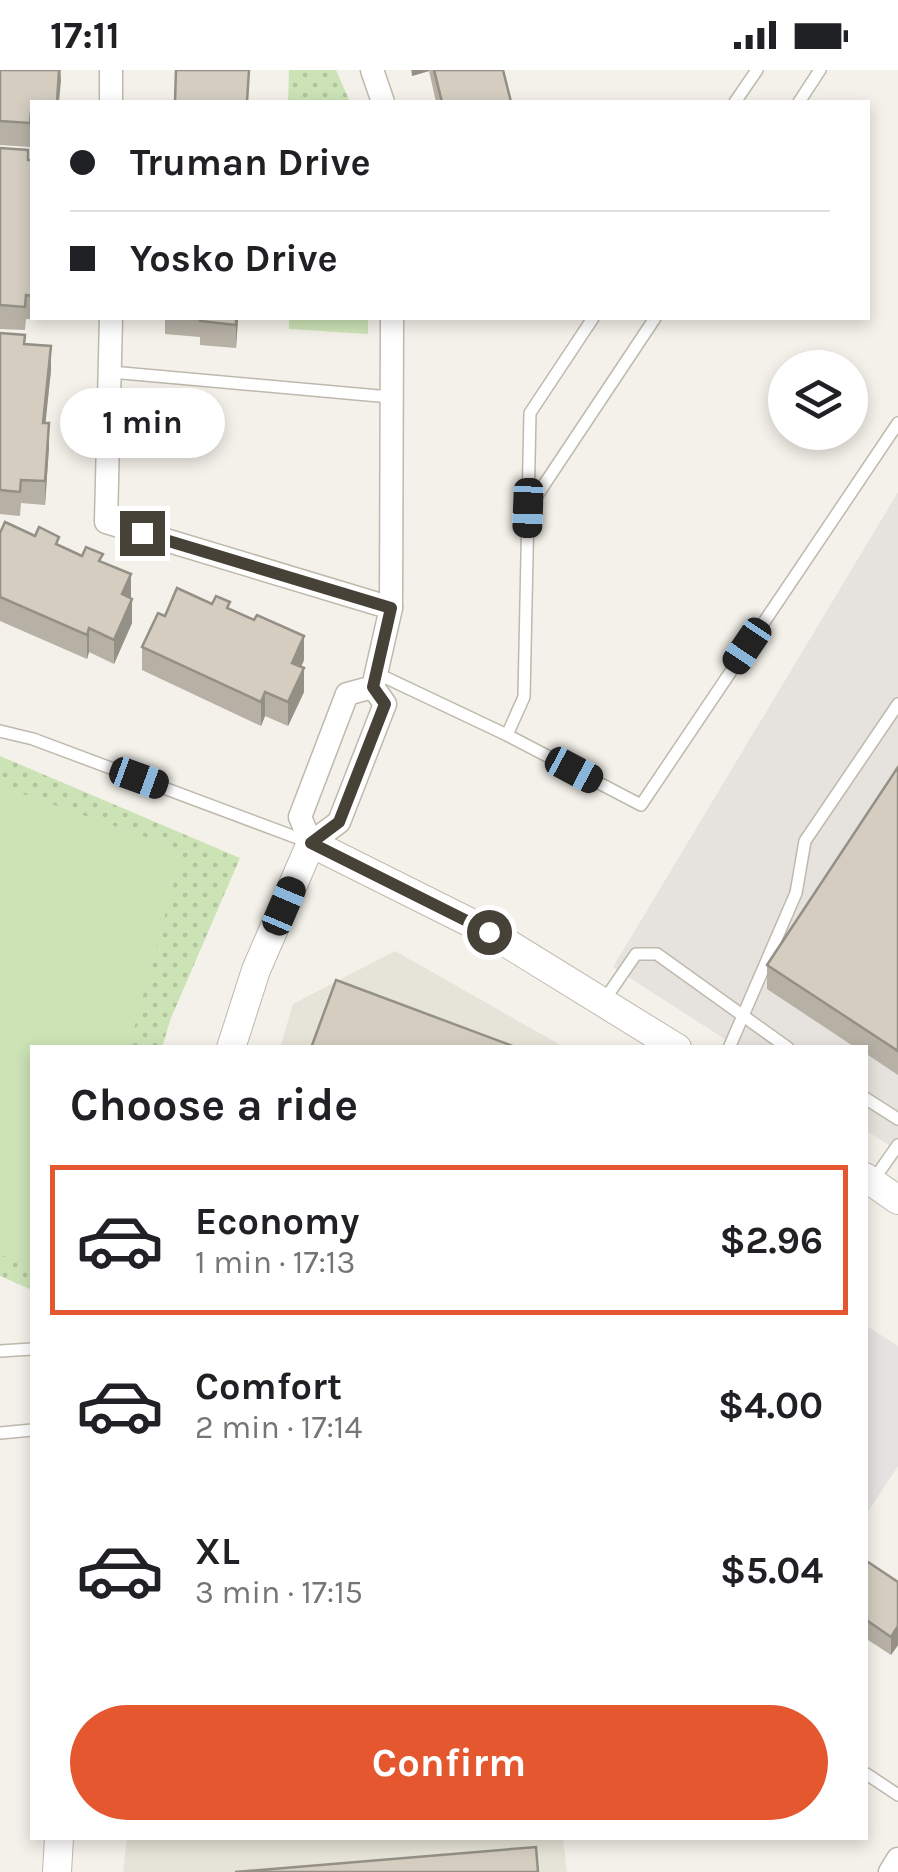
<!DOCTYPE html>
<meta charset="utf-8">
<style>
body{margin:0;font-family:Karla,sans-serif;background:#f2f2f2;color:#202124;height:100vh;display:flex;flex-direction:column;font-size:38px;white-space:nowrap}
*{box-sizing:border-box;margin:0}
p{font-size:32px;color:#757577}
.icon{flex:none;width:55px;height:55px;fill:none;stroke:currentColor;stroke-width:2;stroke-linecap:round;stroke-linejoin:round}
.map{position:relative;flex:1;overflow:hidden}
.drawer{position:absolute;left:30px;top:975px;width:838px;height:795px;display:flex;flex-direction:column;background:#fff;border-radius:0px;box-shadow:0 5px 15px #0003}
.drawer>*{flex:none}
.guide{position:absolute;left:30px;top:30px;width:840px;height:220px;border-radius:0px;box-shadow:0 5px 15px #0003;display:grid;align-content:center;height:220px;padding:0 40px;background:#fff}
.controls{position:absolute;left:768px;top:280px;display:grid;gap:20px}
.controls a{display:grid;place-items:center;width:100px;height:100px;border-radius:50%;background:#fff;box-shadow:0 5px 15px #0003;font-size:50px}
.end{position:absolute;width:45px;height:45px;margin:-22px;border:12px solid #464238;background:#fff;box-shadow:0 0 0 5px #fff}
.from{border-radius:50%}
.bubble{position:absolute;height:70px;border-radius:35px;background:#fff;box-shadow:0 5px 15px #0003;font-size:32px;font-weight:700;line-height:70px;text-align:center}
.car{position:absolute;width:30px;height:60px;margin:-30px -15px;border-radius:12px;box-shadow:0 0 8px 2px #0007;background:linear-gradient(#222 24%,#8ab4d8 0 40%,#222 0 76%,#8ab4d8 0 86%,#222 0)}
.guide b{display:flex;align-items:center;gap:35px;height:95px;font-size:38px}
.guide b+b{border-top:2px solid #e0e0e0}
.guide i{width:25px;height:25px;background:#202124}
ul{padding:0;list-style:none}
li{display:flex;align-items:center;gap:30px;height:150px;margin:0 20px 15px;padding:0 20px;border:5px solid transparent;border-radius:0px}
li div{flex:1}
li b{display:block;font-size:38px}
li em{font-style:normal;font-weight:700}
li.current{border-color:#e4572f}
li>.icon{width:90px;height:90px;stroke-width:1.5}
h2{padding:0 40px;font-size:45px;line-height:120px}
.action{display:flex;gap:20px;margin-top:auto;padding:20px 40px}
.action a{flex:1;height:115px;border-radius:60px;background:#e4572f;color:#fff;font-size:40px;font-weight:700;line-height:115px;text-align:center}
.status{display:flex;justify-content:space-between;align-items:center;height:70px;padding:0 50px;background:#fff;direction:ltr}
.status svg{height:28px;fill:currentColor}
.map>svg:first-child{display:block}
</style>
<div class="status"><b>17:11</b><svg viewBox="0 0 49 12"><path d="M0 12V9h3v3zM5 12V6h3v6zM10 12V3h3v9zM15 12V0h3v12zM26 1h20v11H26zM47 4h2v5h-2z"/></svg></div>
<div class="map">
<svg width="898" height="1802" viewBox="0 0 898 1802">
<defs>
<pattern id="grass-dots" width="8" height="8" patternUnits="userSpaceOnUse" patternTransform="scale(2.5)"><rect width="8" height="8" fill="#cce3b6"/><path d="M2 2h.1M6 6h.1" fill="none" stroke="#b1c49d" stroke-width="1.8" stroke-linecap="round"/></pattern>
</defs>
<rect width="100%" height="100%" fill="#f3f1e9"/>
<g fill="#e6e3d8">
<polygon points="395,881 564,977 280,978 293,934"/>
<polygon points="127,1768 563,1768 567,1802 123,1802"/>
</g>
<polygon fill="#e6e3de" points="898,422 898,1081 865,1060 865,978 737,977 613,897"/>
<g fill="url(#grass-dots)">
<polygon points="289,0 336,0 350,32 288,32"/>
<polygon points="0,686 240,788 171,948 162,977 32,978 32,1220 0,1206"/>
</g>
<g fill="#cce3b6">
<polygon points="289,248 368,248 368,264 289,259"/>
<polygon points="0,716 183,780 129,977 32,978 32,1194 0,1185"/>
</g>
<polygon fill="#e5e3e1" points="865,1255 898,1276 898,1396 865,1446"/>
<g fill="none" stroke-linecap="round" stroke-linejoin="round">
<g stroke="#beb9ad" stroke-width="14">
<g id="service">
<polyline points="735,32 757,0"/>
<polyline points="799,32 820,0"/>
<polyline points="111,302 390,327"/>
<polyline points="528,439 655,248"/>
<polyline points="376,603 507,665 524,627 530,343 593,248"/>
<polyline points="0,661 33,669 311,773"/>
<polyline points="507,665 641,735 898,353"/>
<polyline points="603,932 636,884 657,884 788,978"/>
<polyline points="729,978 796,823 805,771 898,634"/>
<polyline points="865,1028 898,1049"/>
<polyline points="872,1112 898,1075"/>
<polyline points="0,1281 32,1279"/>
<polyline points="0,1363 32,1360"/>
<polyline points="865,1703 898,1725"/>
</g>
</g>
<g stroke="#beb9ad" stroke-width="25">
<g id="minor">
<polyline points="111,0 111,32"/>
<polyline points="372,0 383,32"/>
<polyline points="111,248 106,452 391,538"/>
<polyline points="373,617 347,624 300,747 311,773 339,752 385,634 373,617 391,538 392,248"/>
<polyline points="890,1802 898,1789"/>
</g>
</g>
<g stroke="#beb9ad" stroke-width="30">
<g id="tertiary">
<polyline points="231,978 256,900 311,773 489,862 677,978"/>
<polyline points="865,1107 898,1130"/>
<polyline points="57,1802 59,1768"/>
</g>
</g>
<use href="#service" stroke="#fff" stroke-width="11"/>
<use href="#minor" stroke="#fff" stroke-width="22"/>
<use href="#tertiary" stroke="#fff" stroke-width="28"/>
</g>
<g fill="#b6b0a5">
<polygon points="0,0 61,0 61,10 32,32 32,65 31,65 30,77 0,75"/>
<polygon points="411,0 503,0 511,32 436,32 429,1 412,6"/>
<polygon points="0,78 32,90 32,248 50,248 50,250 26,249 25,260 0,259"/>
<polygon points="165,248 242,248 242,250 238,250 236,278 200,275 200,267 165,264"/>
<polygon points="0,263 25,274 51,300 45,353 49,377 45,435 21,433 20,446 0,444"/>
<polygon points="0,463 59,476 82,486 103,492 131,528 132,553 114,594 89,582 87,589 0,551"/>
<polygon points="212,534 230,540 304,590 301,597 304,622 288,656 265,646 261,656 142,600 142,577"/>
<polygon points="898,697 898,1005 865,983 865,978 856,978 767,919 767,895"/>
<polygon points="865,1490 898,1512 898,1575 891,1585 865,1568"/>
</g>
<g fill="#949086">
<polygon points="59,0 61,10 59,32 57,32"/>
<polygon points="412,0 429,0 429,1 412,6"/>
<polygon points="236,248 238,248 236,278"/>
<polygon points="51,276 51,300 43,377 43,353"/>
<polygon points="49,353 49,377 45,435 45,411"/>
<polygon points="131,504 131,528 122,524"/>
<polygon points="132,529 132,553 114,594 114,570"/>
<polygon points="89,558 89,582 87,589 87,565"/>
<polygon points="304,566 304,590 292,617 292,593"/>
<polygon points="304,598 304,622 288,656 288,632"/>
<polygon points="265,622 265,646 261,656 261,632"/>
<polygon points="898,1556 898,1575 891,1585 891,1567"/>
</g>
<g fill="#d4cdc0" stroke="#949086" stroke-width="2.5">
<polygon points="0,0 59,0 57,32 32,32 30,53 0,51"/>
<polygon points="176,0 249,0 247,32 175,32"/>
<polygon points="434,0 503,0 511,32 442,32"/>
<polygon points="0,78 28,80 28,90 32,90 32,226 26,225 25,237 0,235"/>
<polygon points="200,248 236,248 236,255 200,251"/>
<polygon points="0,263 25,265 24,274 51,276 43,353 49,353 45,411 21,410 20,422 0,420"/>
<polygon points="5,452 35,466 39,457 59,467 56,474 82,486 86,477 103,484 99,491 131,504 122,524 132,529 114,570 89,558 87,565 0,527 0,463"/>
<polygon points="177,518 212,534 216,526 230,532 227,538 254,550 257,545 304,566 292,593 304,598 288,632 265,622 261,632 142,577 158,543 165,546"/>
<polygon points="898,697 898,981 767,895"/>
<polygon points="336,910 518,978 311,978"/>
<polygon points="865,1490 898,1512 898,1556 891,1567 865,1549"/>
<polygon points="536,1777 538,1802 235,1802"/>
</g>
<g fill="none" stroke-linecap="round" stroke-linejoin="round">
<polyline stroke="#464238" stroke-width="12" points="142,463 391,538 373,617 385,634 339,752 311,773 489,862"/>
</g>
</svg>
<div class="controls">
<a><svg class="icon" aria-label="layers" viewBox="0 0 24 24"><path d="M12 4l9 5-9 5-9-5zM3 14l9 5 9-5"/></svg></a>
</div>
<i class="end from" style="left:489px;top:862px"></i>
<i class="end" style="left:142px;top:463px"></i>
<div class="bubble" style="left:60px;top:318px;width:165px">1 min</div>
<i class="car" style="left:528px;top:438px;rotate:182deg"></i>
<i class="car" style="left:747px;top:576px;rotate:214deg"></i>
<i class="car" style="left:574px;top:700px;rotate:118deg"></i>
<i class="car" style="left:139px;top:708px;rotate:110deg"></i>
<i class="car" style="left:284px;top:836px;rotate:23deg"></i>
<div class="guide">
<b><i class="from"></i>Truman Drive</b>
<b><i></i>Yosko Drive</b>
</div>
<section class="drawer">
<h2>Choose a ride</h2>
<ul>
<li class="current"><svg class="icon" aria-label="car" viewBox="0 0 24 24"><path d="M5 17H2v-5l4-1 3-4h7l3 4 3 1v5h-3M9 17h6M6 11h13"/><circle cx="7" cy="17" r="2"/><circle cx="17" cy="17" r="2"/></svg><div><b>Economy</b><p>1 min · 17:13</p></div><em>$2.96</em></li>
<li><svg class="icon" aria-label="car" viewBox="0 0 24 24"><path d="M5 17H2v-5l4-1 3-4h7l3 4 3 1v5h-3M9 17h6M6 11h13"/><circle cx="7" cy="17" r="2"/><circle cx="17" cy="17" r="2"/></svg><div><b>Comfort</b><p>2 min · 17:14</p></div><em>$4.00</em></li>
<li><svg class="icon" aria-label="car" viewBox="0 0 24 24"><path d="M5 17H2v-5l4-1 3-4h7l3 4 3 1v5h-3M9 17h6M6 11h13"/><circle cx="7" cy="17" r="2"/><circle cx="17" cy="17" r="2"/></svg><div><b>XL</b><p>3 min · 17:15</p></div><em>$5.04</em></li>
</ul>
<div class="action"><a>Confirm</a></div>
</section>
</div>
